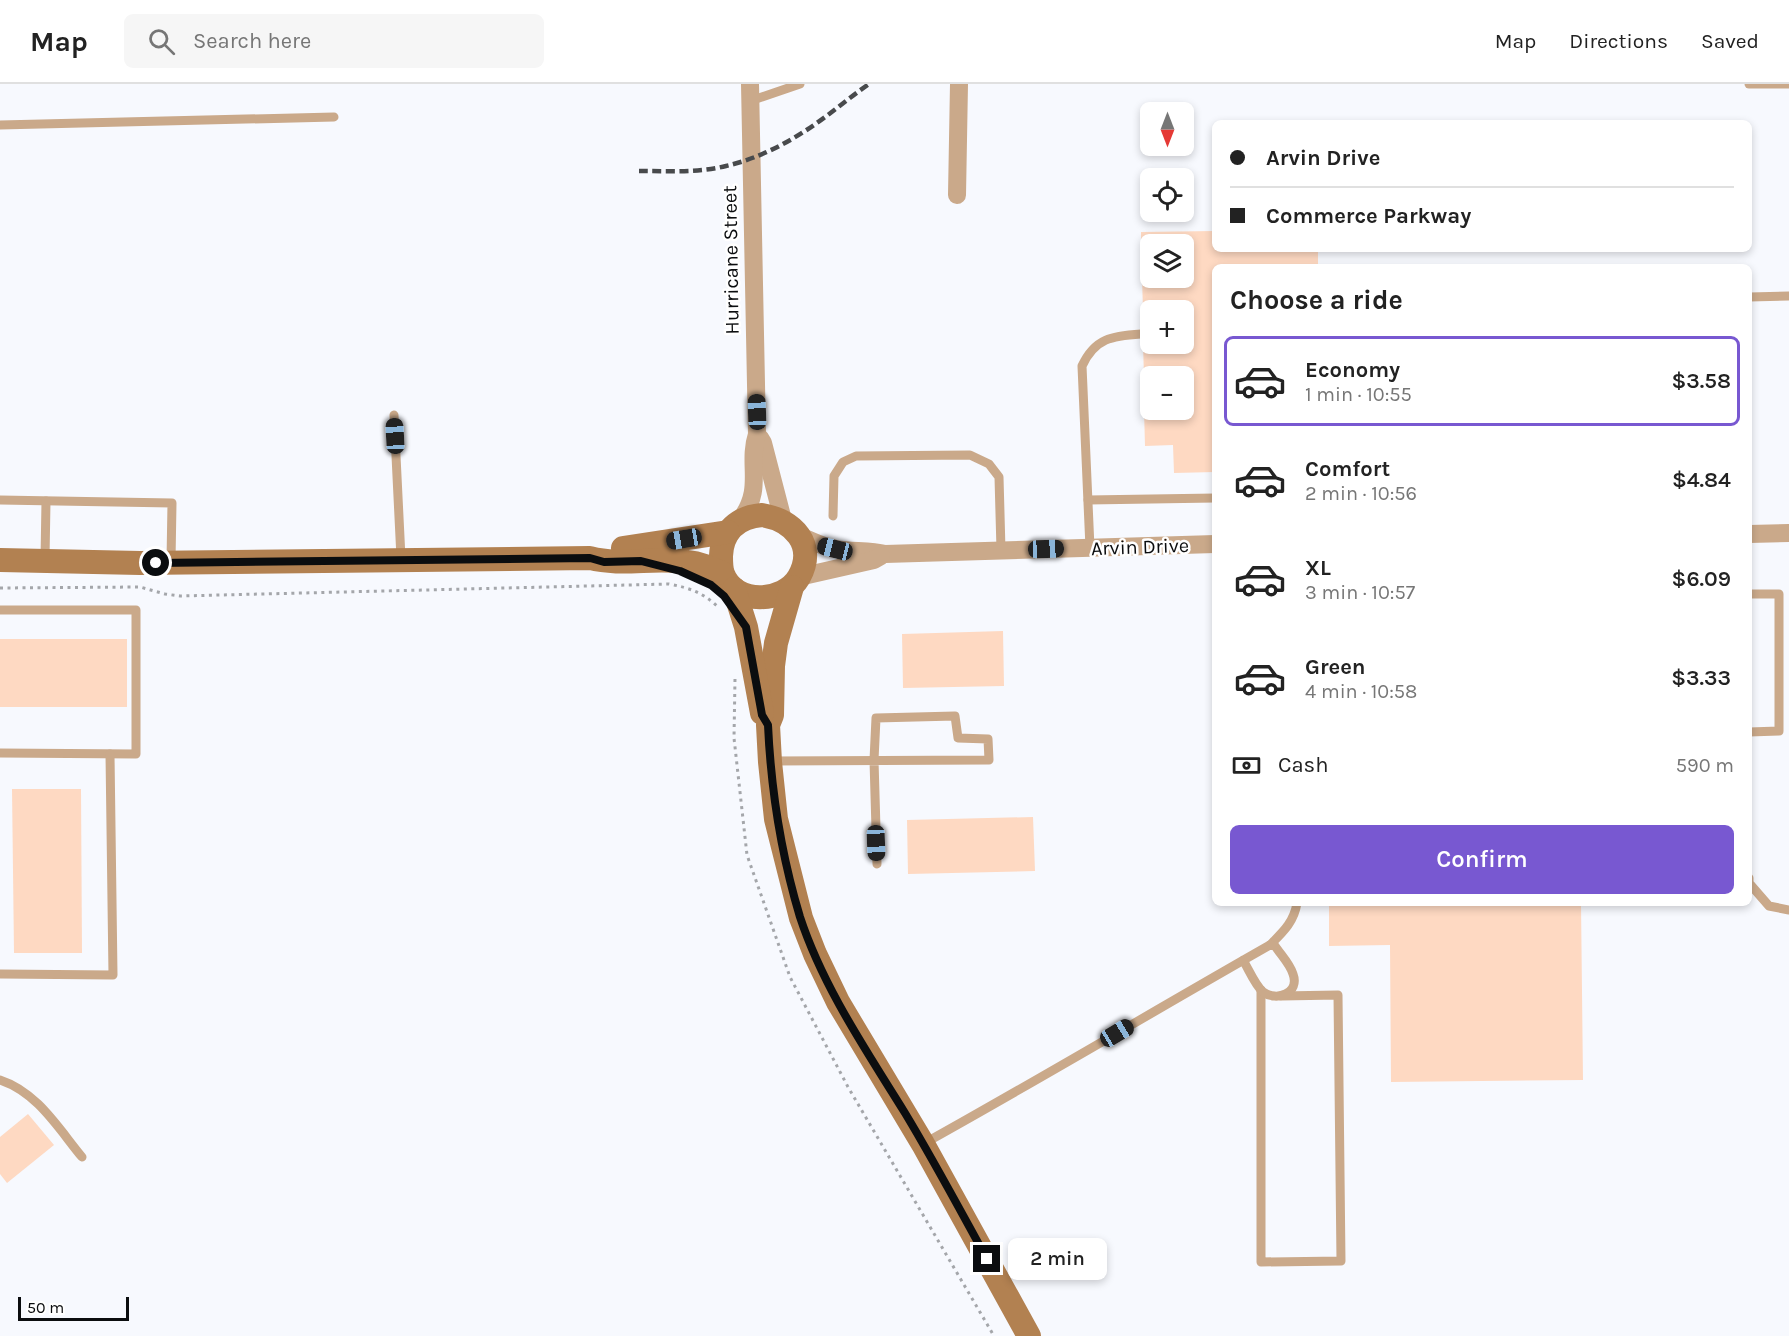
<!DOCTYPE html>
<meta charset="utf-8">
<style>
body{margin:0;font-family:Karla,sans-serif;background:#f6f6f6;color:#222;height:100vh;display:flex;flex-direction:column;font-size:22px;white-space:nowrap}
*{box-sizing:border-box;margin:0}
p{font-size:20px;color:#767676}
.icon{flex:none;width:33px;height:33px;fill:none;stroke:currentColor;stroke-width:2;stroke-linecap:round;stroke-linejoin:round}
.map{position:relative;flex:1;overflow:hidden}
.side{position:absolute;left:1212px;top:180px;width:540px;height:642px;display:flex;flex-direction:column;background:#fff;border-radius:9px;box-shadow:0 3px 9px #0003}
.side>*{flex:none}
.top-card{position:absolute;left:1212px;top:36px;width:540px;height:132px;border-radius:9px;box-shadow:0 3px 9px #0003;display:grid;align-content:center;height:132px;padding:0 18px;background:#fff}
.needle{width:39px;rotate:180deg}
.controls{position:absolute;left:1140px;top:18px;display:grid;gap:12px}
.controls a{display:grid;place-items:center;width:54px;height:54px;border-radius:9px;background:#fff;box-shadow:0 3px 9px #0003;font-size:30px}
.scale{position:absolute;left:18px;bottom:15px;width:111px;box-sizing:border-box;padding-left:6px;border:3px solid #0b0d0f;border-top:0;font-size:16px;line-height:21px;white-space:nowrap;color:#0b0d0f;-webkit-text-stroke:4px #fff;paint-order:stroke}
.end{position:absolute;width:27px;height:27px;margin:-14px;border:8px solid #0b0d0f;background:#fff;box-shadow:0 0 0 3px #fff}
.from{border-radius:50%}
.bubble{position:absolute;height:42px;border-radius:9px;background:#fff;box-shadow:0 3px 9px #0003;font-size:20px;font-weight:600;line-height:42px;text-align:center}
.car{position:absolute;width:18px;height:36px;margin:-18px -9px;border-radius:8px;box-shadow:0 0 4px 2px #0007;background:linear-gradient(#222 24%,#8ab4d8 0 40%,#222 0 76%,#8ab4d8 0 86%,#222 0)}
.top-card b{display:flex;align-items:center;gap:21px;height:57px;font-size:22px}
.top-card b+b{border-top:2px solid #e0e0e0}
.top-card i{width:15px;height:15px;background:#222}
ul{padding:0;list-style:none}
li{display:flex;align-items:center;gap:18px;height:90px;margin:0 12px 9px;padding:0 6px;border:3px solid transparent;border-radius:9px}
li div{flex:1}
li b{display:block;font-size:22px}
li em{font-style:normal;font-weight:600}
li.selected{border-color:#7858d1}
li>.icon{width:54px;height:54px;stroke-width:1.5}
h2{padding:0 18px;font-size:27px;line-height:72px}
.pay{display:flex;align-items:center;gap:15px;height:66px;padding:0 18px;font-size:22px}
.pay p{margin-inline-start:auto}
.action{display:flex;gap:12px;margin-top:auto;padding:12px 18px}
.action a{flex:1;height:69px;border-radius:9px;background:#7858d1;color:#fff;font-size:24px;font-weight:600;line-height:69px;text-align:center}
header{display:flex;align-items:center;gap:36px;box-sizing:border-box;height:84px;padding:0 30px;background:#fff;border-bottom:2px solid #e0e0e0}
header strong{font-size:28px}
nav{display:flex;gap:33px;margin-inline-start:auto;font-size:21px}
.search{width:420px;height:54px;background:#f6f6f6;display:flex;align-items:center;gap:15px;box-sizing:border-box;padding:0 21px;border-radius:9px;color:#767676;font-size:22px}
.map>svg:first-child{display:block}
</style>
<header>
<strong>Map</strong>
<div class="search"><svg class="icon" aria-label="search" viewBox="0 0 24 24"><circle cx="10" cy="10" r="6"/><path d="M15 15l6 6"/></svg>Search here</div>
<nav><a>Map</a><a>Directions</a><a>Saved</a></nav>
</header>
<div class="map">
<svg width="1789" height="1252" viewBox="0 0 1789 1252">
<rect width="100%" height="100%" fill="#f7f9fe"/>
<g fill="#fed9c2">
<polygon points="1215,147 1215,165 1318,165 1318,183 1215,183 1215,388 1174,389 1173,361 1145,362 1144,326 1184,326 1184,292 1144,292 1143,260 1184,260 1184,226 1143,226 1142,194 1184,194 1184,160 1141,160 1141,148"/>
<polygon points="1003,547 1004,602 903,604 902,550"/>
<rect x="0" y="555" width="127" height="68"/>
<polygon points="12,705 81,705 82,869 14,869"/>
<polygon points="1033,733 1035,787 908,790 907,736"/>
<polygon points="1329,819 1581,819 1583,996 1391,998 1390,861 1329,862"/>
<polygon points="28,1030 54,1061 7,1099 0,1090 0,1053"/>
</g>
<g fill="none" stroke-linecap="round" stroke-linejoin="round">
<g stroke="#a4a6aa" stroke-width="3" stroke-dasharray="3 4.5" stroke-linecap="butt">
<path d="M0,504L140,503L165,510L180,512L669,500C690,504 704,509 719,524"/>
<polyline points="735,595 734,654 747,771 790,893 848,1003 994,1252"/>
</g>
<g stroke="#caa98a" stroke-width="9">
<polyline points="1749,0 1789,0"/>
<polyline points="750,17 800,0"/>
<polyline points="0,41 334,33"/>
<polyline points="1749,213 1789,212"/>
<polyline points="394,331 401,474"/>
<polyline points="0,416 172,419 171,477"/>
<polyline points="1088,416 1215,414"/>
<polyline points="833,432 834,392 843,378 856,372 970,371 989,380 999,393 1001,466"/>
<path d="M1090,464L1082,282C1095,254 1112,252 1141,250"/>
<polyline points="45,475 46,417"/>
<polyline points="1749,510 1779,510 1779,647 1749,648"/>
<polyline points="0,526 136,526 136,670 0,669"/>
<polyline points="772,677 989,676 988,655 958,654 955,632 876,634 874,676 877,780"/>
<polyline points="1749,794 1749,799 1769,822 1789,826"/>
<path d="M1270,861C1283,848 1294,838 1297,819"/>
<polyline points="0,890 113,891 110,670"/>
<polyline points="1261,906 1261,1178 1341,1177 1338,911 1281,912"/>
<path d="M0,996C37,1008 58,1044 82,1073"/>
<path d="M923,1060C1040,995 1154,927 1270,861L1275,862C1281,871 1290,880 1293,890C1300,909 1277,918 1263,908C1255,901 1249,886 1243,876"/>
</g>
<g stroke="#caa98a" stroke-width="18">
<polyline points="957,111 959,0"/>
<polyline points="760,354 763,359 783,436"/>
<path d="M741,435C764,404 747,381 757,350L750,0"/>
<polyline points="1749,450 1789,449"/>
<path d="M800,452C812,457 823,463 836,465C852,468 869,466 885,470L1215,460"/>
<polyline points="799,493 874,476 881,472"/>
</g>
<g stroke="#b28151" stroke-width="24">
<path d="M762,431C793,436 817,461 799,493C784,519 735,522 723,490C721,485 721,478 721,472C722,447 738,433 762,431Z"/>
<polyline points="623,464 728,448"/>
<path d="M0,476L140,479L590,474C621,482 655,473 687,478C700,479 711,484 722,489"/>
<polyline points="792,503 776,559 773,582 772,631 768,641 770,678 776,735 801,834 815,870 838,918 923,1060 1029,1252"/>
<polyline points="734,505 746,543 762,629"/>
</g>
<path stroke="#484a4c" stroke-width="4.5" stroke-dasharray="9 4.5" stroke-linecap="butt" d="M639,87C667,87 698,89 726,82C757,75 788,59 814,41C833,28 850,13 869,0"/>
</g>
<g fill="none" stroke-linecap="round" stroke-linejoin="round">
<path stroke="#0b0d0f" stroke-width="8" d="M156,479L590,474L604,478L641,477L680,487L711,501L724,512L746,543L762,631L768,641C771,706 781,770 800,833C823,903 866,966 905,1029C934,1077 960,1126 987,1175"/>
</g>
<g text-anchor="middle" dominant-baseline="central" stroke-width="5" stroke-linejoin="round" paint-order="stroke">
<g font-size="20" fill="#0b0d0f" stroke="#fff">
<text transform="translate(731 176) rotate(-91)">Hurricane Street</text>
<text transform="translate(1140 463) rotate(-2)">Arvin Drive</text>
</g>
</g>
</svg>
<div class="controls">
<a><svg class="needle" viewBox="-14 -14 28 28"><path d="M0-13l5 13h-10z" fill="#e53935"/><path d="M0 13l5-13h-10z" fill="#767676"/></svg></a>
<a><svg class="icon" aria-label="locate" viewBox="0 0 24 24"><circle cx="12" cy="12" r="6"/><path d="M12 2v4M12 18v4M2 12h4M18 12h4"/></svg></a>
<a><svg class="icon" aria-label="layers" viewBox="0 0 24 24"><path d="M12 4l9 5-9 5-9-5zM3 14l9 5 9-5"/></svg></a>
<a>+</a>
<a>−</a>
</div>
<div class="scale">50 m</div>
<i class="end from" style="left:156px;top:479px"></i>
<i class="end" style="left:987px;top:1175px"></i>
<div class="bubble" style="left:1008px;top:1154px;width:99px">2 min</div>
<i class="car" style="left:757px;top:328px;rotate:358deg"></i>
<i class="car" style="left:395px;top:352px;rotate:357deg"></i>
<i class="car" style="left:684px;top:455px;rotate:260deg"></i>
<i class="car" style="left:835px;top:465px;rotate:284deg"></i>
<i class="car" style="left:1046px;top:465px;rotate:88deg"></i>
<i class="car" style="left:876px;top:759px;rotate:178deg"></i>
<i class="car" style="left:1117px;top:949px;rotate:59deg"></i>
<div class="top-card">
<b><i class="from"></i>Arvin Drive</b>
<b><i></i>Commerce Parkway</b>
</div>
<section class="side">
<h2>Choose a ride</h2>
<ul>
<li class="selected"><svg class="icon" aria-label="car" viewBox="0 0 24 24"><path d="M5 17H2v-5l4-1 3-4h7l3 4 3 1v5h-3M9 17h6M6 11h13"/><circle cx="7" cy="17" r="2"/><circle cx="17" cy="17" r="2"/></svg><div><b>Economy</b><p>1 min · 10:55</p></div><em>$3.58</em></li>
<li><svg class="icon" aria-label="car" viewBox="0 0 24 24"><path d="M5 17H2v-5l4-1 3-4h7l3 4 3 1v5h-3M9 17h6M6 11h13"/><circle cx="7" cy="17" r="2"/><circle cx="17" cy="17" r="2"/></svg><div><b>Comfort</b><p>2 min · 10:56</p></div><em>$4.84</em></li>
<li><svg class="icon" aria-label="car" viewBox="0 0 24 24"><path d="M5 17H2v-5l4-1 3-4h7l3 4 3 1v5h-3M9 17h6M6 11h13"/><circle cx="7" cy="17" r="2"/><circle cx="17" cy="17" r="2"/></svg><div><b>XL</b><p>3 min · 10:57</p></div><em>$6.09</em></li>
<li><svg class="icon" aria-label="car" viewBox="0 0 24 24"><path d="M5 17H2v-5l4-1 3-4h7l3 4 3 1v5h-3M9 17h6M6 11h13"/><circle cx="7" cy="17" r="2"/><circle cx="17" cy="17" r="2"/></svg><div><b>Green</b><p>4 min · 10:58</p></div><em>$3.33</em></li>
</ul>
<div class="pay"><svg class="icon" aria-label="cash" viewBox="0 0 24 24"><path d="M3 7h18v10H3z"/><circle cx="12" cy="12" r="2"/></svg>Cash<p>590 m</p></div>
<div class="action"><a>Confirm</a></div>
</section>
</div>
